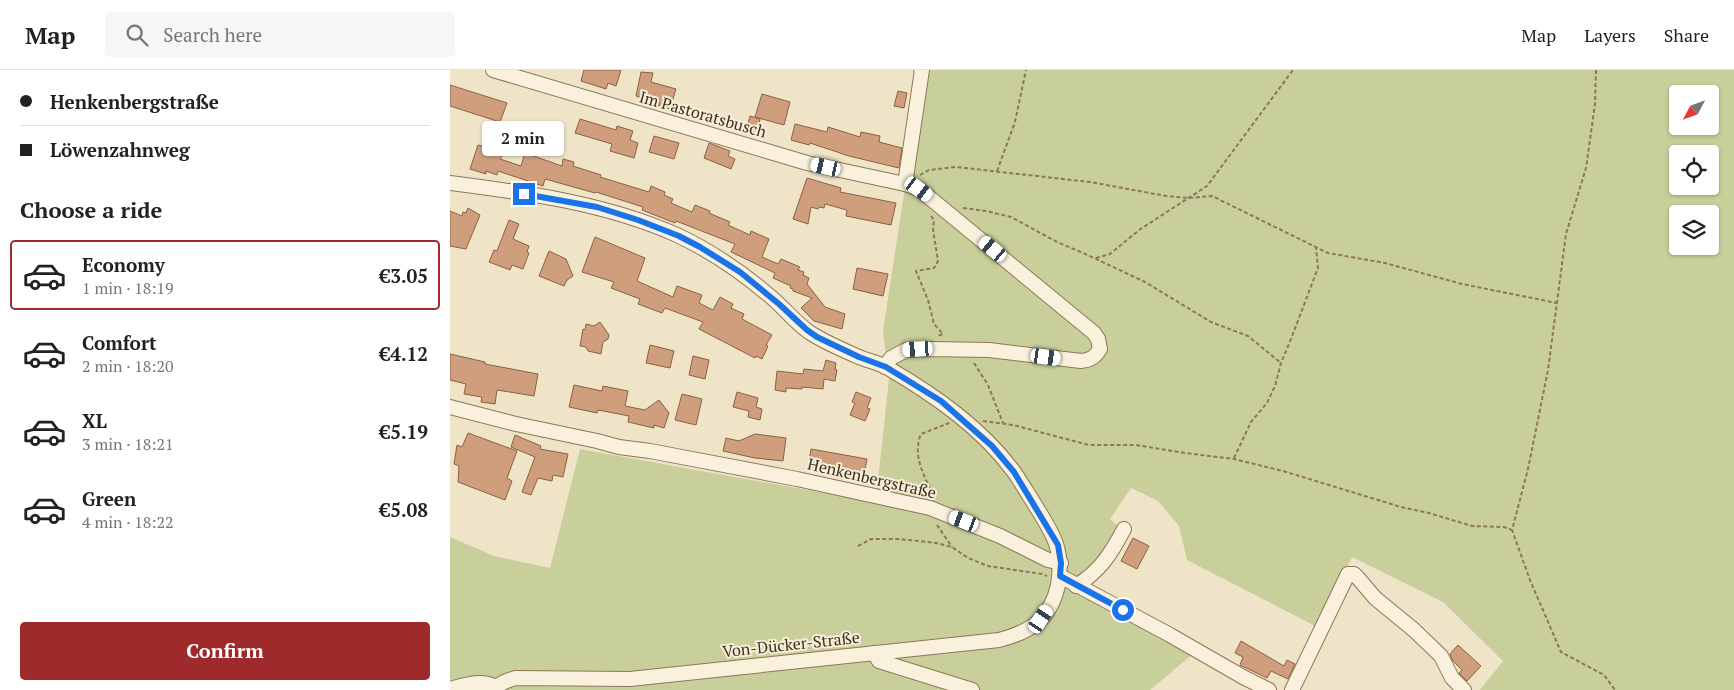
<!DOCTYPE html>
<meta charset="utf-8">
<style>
body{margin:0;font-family:"PT Serif",serif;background:#f6f6f6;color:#222;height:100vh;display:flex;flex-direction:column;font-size:19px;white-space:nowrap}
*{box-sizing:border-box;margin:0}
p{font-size:16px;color:#767676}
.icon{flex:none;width:28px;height:28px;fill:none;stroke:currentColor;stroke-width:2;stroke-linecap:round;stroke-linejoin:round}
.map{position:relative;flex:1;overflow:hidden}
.panel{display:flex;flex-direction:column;background:#fff;width:450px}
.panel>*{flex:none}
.banner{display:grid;align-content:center;height:110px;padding:0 20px;background:#fff}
.needle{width:32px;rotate:229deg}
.controls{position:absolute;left:1219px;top:15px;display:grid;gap:10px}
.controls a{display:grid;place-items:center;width:50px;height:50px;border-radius:5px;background:#fff;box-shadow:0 1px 4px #0004;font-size:25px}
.end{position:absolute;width:22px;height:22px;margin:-11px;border:6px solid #1a73e8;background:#fff;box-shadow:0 0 0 2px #fff}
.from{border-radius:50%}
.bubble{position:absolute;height:35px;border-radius:5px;background:#fff;box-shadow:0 1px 4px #0004;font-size:16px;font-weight:700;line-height:35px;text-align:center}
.car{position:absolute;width:15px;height:30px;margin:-15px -8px;border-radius:6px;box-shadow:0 0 4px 1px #0007;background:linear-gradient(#fff 24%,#345 0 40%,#fff 0 76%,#345 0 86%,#fff 0)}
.banner b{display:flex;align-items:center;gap:18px;height:48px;font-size:19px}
.banner b+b{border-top:1px solid #e0e0e0}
.banner i{width:12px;height:12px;background:#222}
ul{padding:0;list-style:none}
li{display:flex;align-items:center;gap:15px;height:70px;margin:0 10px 8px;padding:0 10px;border:2px solid transparent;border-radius:5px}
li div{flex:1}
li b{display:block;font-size:19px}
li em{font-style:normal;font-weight:700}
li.on{border-color:#9e2a2b}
li>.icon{width:45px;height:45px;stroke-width:1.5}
h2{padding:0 20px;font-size:22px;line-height:60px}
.cta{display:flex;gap:10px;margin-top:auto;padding:10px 20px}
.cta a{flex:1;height:58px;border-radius:5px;background:#9e2a2b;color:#fff;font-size:20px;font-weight:700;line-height:58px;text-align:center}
header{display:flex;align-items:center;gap:30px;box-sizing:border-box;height:70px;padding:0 25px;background:#fff;border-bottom:1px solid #e0e0e0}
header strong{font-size:24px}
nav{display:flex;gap:28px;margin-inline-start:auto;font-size:18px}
.search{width:350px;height:45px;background:#f6f6f6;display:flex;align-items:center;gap:12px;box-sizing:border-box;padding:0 18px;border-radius:5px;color:#767676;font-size:19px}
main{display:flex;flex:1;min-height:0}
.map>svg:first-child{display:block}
</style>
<header>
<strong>Map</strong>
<div class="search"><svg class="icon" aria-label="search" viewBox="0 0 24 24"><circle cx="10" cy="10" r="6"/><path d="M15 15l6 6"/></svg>Search here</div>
<nav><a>Map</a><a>Layers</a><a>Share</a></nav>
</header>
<main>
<section class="panel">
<div class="banner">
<b><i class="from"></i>Henkenbergstraße</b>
<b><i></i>Löwenzahnweg</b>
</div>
<h2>Choose a ride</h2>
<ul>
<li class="on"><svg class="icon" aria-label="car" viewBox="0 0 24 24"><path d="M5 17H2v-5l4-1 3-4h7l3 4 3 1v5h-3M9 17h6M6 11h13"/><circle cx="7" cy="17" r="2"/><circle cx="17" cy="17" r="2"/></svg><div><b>Economy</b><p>1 min · 18:19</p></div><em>€3.05</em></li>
<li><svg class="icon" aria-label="car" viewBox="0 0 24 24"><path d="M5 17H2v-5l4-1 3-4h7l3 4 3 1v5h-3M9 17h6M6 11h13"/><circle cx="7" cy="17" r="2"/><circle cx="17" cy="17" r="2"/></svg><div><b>Comfort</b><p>2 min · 18:20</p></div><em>€4.12</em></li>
<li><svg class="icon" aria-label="car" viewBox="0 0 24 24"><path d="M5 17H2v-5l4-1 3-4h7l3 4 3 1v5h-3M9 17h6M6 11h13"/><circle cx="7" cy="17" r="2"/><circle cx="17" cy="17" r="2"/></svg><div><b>XL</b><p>3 min · 18:21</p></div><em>€5.19</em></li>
<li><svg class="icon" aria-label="car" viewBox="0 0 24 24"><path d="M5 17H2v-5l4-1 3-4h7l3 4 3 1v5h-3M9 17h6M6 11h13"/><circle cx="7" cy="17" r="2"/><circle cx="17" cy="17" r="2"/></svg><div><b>Green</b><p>4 min · 18:22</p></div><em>€5.08</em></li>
</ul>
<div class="cta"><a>Confirm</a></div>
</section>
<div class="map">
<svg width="1284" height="620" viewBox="0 0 1284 620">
<rect width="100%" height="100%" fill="#f0e4c8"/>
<path fill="#c9cf9b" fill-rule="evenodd" d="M473,0H1284V620H1030L1053,591L993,532L902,487L867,557L737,490L729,456L708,431L681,418L660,449L668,456L650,488L617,516L744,583L700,620H0V467L44,486L100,498L130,379L402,428L426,429L439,309L433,261ZM1228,24H1260V56H1228ZM1228,84H1260V116H1228ZM1228,144H1260V176H1228Z"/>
<g fill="#cf9f7d" stroke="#8d5f41">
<polygon points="134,0 171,0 166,16 158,13 156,19 131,11"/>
<polygon points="191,2 203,3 201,12 226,19 220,39 208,36 210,33 186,26"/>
<polygon points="0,15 57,33 50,52 0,36"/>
<polygon points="448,21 457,23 454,38 444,36"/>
<polygon points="312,24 340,32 334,55 305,47"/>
<polygon points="300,46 310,49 307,63 296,60"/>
<polygon points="130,49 166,60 167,56 183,61 180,70 188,73 184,88 160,81 162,74 125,63"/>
<polygon points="345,54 377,62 378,57 410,67 411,62 430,66 429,72 452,78 449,98 399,86 360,73 359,75 341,70"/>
<polygon points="204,66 229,73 224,89 199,82"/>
<polygon points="259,73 280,81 278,86 285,89 281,99 254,88"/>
<polygon points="28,75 46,80 45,83 52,86 50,89 71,96 75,83 112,96 113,89 124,92 123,96 151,105 150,107 199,122 201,116 215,122 214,125 223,129 221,133 242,142 245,135 260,141 259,143 280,152 278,155 300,165 301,161 319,169 312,187 328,194 331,189 350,197 348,200 354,202 353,205 359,208 357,214 375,237 395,244 392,259 364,251 351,238 362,228 343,221 343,219 340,218 341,216 323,208 325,203 281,182 285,174 226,151 225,153 192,140 193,137 146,122 145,123 95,109 93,116 48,101 47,105 36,101 36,104 20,99"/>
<polygon points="357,108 391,118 390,122 446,133 441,155 396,146 397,140 375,134 374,138 369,137 368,139 361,137 358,154 343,149"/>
<polygon points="18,138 30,145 16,179 0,176 0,141 12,146 13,142 16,143"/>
<polygon points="59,150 69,154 63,169 79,176 77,182 79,183 73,199 62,195 60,200 39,192 44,180 47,181"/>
<polygon points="145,167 195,188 187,211 223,227 227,216 252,225 249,233 263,240 270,227 283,234 281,238 294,244 292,249 322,265 316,275 318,276 312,289 306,286 305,288 249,259 253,252 215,238 212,243 188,234 190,229 161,218 164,212 132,202"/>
<polygon points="99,181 116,189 123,206 117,210 114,216 89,206"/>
<polygon points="407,198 438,204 433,226 403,219"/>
<polygon points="150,252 159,265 158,269 153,272 151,284 138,281 136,277 130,276 133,259 135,260 136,254 144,256"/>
<polygon points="200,275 224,281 220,298 196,293"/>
<polygon points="0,284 35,292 35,294 88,304 84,326 47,320 45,334 31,332 32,327 14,324 16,314 0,310"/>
<polygon points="243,286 259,290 255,309 239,305"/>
<polygon points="376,290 386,293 385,300 387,300 385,311 374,309 373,319 352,317 352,319 336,318 336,322 325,320 327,301 353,304 354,299 373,301"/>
<polygon points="124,315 152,321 153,316 178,321 175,336 195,340 209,330 219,343 214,358 204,355 204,358 178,352 179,346 148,340 147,343 119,337"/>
<polygon points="287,322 308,328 306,337 312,339 310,350 298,347 299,341 283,337"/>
<polygon points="406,322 421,328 417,338 420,339 415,351 400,345 405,333 402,332"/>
<polygon points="232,324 252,329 246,355 225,350"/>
<polygon points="18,363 67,381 57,408 62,411 55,430 8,412 9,396 4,394 7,375 12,377"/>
<polygon points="305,364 336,368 333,391 305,388 273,381 276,368 289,371"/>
<polygon points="65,365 91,376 90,379 118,384 113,407 103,405 102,411 88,408 81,425 72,422 85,387 61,377"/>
<polygon points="361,379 417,389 413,408 363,398 364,392 359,391"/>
<polygon points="683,468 699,476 687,499 671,491"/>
<polygon points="791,571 834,596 837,590 845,594 838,609 821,601 817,608 790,595 793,587 785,583"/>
<polygon points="1008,575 1031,596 1017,611 1009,603 1012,600 1003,591 1000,584"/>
</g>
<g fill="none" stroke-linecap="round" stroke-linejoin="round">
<g stroke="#8d765c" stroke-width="16">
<g id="minor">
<path d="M43,0L357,93L455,114L469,119L644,263L648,269L650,279C645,287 641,290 631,291L539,280L480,279L456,280L441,288L435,297"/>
<path d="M0,113C78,123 155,133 227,165C261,181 293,203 321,227C334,238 345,252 359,262C374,272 393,280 409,287C419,291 429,293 438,298C484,325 532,358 564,402C571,412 578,424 585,435C603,464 614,479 608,515C601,548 581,562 549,570L180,609L65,608L54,612L46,617L45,620"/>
<polyline points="455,114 472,0 471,0"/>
<polyline points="0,337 66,354 147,371 169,377 200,381 347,409 480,438 550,466 598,490 611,493"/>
<polyline points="610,506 720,565 793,607 819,620"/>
<path d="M626,516C650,501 661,484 674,459"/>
<polyline points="424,583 429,591 522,620"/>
<path d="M0,619C15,615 31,609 46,617"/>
<polyline points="842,620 898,504 904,504 908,508 925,528 964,560 991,586 1002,608 1014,620"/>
</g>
</g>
<g stroke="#8d765c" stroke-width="2" stroke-dasharray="4 2.5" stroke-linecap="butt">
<polyline points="1146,0 1145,34 1136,98 1116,164 1098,300 1078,399 1062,460 1080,510 1111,582 1154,605 1165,620"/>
<polyline points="547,101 565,52 576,0"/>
<polyline points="470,105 479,100 506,97 640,112 716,126 739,128 762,126 878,183 935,193 1012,214 1107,233"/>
<polyline points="513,138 536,141 561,147 607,172 631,182 695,212 761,252 798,266 831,293"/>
<polyline points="481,146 484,150 483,160 488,191 484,198 466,201 478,230 484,254 493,264 487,266"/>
<polyline points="646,188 660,184 689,160 757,116 843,0"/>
<polyline points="524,293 538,315 553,353"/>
<polyline points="533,351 563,355 639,375 686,375 735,383 784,389 833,401 951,437 979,443 1022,456 1054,457 1062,460"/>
<polyline points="784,388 801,352 817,333 825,316 831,293 841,269 868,198 866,178"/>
<path d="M483,425C474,405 462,386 471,364L499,353"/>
<polyline points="487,455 502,477"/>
<polyline points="408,476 421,469 450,469 486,473 502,477 518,488 538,496 592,504 597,506"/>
</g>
<use href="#minor" stroke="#faf1dc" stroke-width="14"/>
</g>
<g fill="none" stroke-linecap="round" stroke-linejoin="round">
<polyline stroke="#1a73e8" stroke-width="6" points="74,124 147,137 188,150 229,166 250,177 290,202 329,234 357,260 367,267 409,287 436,297 491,331 542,376 564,402 608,475 611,493 610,506 673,540"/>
</g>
<g text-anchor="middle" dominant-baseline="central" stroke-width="4" stroke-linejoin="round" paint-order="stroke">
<g font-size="16" fill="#3d2e20" stroke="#f7eed8">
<text transform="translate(253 44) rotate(16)">Im Pastoratsbusch</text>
<text transform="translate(422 408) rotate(13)">Henkenbergstraße</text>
<text transform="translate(341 574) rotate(-6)">Von-Dücker-Straße</text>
</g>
</g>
</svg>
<div class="controls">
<a><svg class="needle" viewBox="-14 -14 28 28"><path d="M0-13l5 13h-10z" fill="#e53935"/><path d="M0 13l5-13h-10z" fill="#767676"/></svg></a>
<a><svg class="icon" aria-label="locate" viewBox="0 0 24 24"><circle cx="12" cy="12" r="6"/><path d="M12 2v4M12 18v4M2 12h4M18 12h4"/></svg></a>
<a><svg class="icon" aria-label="layers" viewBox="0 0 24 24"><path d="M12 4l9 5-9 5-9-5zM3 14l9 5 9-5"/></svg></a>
</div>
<i class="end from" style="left:673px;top:540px"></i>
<i class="end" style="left:74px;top:124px"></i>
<div class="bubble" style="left:32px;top:51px;width:82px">2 min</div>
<i class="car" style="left:376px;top:97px;rotate:283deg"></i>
<i class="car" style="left:469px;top:119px;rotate:126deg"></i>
<i class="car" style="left:543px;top:179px;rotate:310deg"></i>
<i class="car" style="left:468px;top:279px;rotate:267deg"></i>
<i class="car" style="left:596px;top:287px;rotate:98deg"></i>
<i class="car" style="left:514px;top:451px;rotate:291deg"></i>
<i class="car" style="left:591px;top:549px;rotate:34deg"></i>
</div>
</main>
